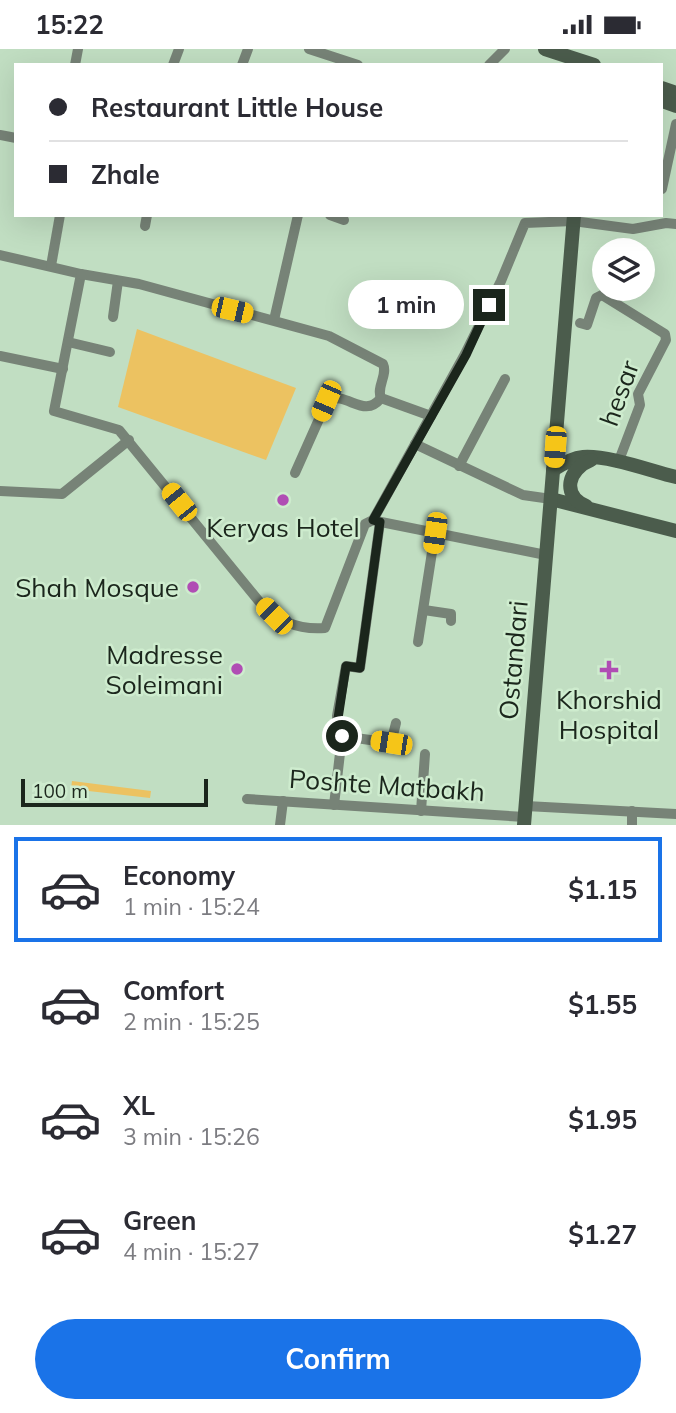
<!DOCTYPE html>
<meta charset="utf-8">
<style>
body{margin:0;font-family:Mulish,sans-serif;background:#f7f7f7;color:#2b2b33;height:100vh;display:flex;flex-direction:column;font-size:26px;white-space:nowrap}
*{box-sizing:border-box;margin:0}
p{font-size:23px;color:#7c7c81}
.icon{flex:none;width:38px;height:38px;fill:none;stroke:currentColor;stroke-width:2;stroke-linecap:round;stroke-linejoin:round}
.map{position:relative;height:776px;overflow:hidden}
.details{display:flex;flex-direction:column;background:#fff;flex:1}
.details>*{flex:none}
.guide{position:absolute;left:14px;top:14px;width:649px;height:154px;border-radius:0px;box-shadow:0 7px 28px #0002;display:grid;align-content:center;height:154px;padding:0 35px;background:#fff}
.fabs{position:absolute;left:592px;top:189px;display:grid;gap:14px}
.fabs a{display:grid;place-items:center;width:63px;height:63px;border-radius:50%;background:#fff;box-shadow:0 7px 28px #0002;font-size:35px}
.scale{position:absolute;left:21px;bottom:18px;width:187px;box-sizing:border-box;padding-left:7px;border:4px solid #1b261c;border-top:0;font-size:19px;line-height:24px;white-space:nowrap;color:#1b261c;-webkit-text-stroke:5px #ceecce;paint-order:stroke}
.end{position:absolute;width:32px;height:32px;margin:-16px;border:9px solid #1b261c;background:#fff;box-shadow:0 0 0 4px #fff}
.from{border-radius:50%}
.bubble{position:absolute;height:49px;border-radius:24px;background:#fff;box-shadow:0 7px 28px #0002;font-size:23px;font-weight:700;line-height:49px;text-align:center}
.car{position:absolute;width:21px;height:42px;margin:-21px -10px;border-radius:9px;box-shadow:0 0 5px 2px #0007;background:linear-gradient(#f5c518 24%,#345 0 40%,#f5c518 0 76%,#345 0 86%,#f5c518 0)}
.guide b{display:flex;align-items:center;gap:24px;height:66px;font-size:26px}
.guide b+b{border-top:2px solid #e1e1e2}
.guide i{width:18px;height:18px;background:#2b2b33}
ul{padding:12px 0 0;list-style:none}
li{display:flex;align-items:center;gap:21px;height:105px;margin:0 14px 10px;padding:0 21px;border:4px solid transparent;border-radius:0px}
li div{flex:1}
li b{display:block;font-size:26px}
li em{font-style:normal;font-weight:700}
li.current{border-color:#1a73e8}
li>.icon{width:63px;height:63px;stroke-width:1.5}
.cta{display:flex;gap:14px;margin-top:auto;padding:14px 35px}
.cta a{flex:1;height:80px;border-radius:42px;background:#1a73e8;color:#fff;font-size:28px;font-weight:700;line-height:80px;text-align:center}
.status{display:flex;justify-content:space-between;align-items:center;height:49px;padding:0 35px;background:#fff;direction:ltr}
.status svg{height:19px;fill:currentColor}
.map>svg:first-child{display:block}
</style>
<div class="status"><b>15:22</b><svg viewBox="0 0 49 12"><path d="M0 12V9h3v3zM5 12V6h3v6zM10 12V3h3v9zM15 12V0h3v12zM26 1h20v11H26zM47 4h2v5h-2z"/></svg></div>
<div class="map">
<svg width="676" height="776" viewBox="0 0 676 776">
<rect width="100%" height="100%" fill="#c1dec2"/>
<g fill="#ecc261">
<polygon points="137,280 296,339 266,411 118,358"/>
<polygon points="72,732 151,742 150,749 71,740"/>
</g>
<g fill="none" stroke-linecap="round" stroke-linejoin="round">
<g stroke="#778377" stroke-width="10">
<polyline points="309,0 358,16"/>
<polyline points="75,16 78,0"/>
<polyline points="173,16 179,0"/>
<polyline points="242,16 248,0"/>
<polyline points="489,16 505,0"/>
<polyline points="0,86 16,89"/>
<polyline points="662,140 676,75"/>
<polyline points="330,166 344,171"/>
<polyline points="145,177 147,166"/>
<path d="M0,206L81,225L54,362L119,381L262,556C280,574 300,581 325,579L365,475L373,471L465,305L501,232L525,174L573,172L633,180L666,174L676,175"/>
<polyline points="51,217 60,166"/>
<path d="M81,225L139,235L329,287L383,315C388,326 376,338 381,349L431,367"/>
<polyline points="113,268 118,232"/>
<polyline points="274,271 298,166"/>
<polyline points="580,274 587,276 596,249 602,246 665,285 666,291 638,345 640,356 618,414"/>
<polyline points="68,293 110,303"/>
<polyline points="0,307 63,320"/>
<polyline points="415,395 523,446 551,450"/>
<polyline points="459,417 505,330"/>
<path d="M295,424L328,350C349,344 364,370 381,349"/>
<polyline points="0,442 62,445 129,391"/>
<polyline points="376,472 546,506"/>
<polyline points="424,561 451,565 451,572"/>
<polyline points="418,593 435,484"/>
<polyline points="342,687 391,694 396,674"/>
<polyline points="247,750 525,768"/>
<polyline points="334,756 342,687 337,676 337,667 346,617 360,619 380,473"/>
<polyline points="526,757 676,765"/>
<polyline points="421,762 425,705"/>
<polyline points="280,776 283,752"/>
<polyline points="632,776 632,762"/>
</g>
<g stroke="#4b5c4c" stroke-width="14">
<polyline points="545,0 594,16"/>
<polyline points="662,39 676,44"/>
<polyline points="662,52 676,57"/>
<path d="M553,421C562,415 572,409 583,408C608,406 651,422 676,428"/>
<polyline points="551,450 676,482"/>
<path d="M586,457C561,446 568,420 591,411"/>
<polyline points="524,776 574,166"/>
</g>
</g>
<g fill="none" stroke-linecap="round" stroke-linejoin="round">
<polyline stroke="#1b261c" stroke-width="9" points="342,687 337,676 346,617 360,619 380,473 373,471 466,306 489,256"/>
</g>
<g fill="#b04db4" stroke="#ceecce" stroke-width="2.5">
<circle cx="283" cy="451" r="7"/>
<circle cx="193" cy="538" r="7"/>
<circle cx="237" cy="620" r="7"/>
<path d="M605.5 610.5h7v7h7v7h-7v7h-7v-7h-7v-7h7z"/>
</g>
<g text-anchor="middle" dominant-baseline="central" stroke-width="5" stroke-linejoin="round" paint-order="stroke">
<g font-size="26" fill="#1b261c" stroke="#ceecce">
<text transform="translate(619 344) rotate(-70)">hesar</text>
<text transform="translate(513 611) rotate(-85)">Ostandari</text>
<text transform="translate(387 736) rotate(4)">Poshte Matbakh</text>
</g>
<g font-size="26" fill="#1b261c" stroke="#ceecce">
<text x="283" y="478">Keryas Hotel</text>
<text x="179" y="538" text-anchor="end">Shah Mosque</text>
<text x="223" y="605" text-anchor="end">Madresse<tspan x="223" dy="30">Soleimani</tspan></text>
<text x="609" y="650">Khorshid<tspan x="609" dy="30">Hospital</tspan></text>
</g>
</g>
</svg>
<div class="fabs">
<a><svg class="icon" aria-label="layers" viewBox="0 0 24 24"><path d="M12 4l9 5-9 5-9-5zM3 14l9 5 9-5"/></svg></a>
</div>
<div class="scale">100 m</div>
<i class="end from" style="left:342px;top:687px"></i>
<i class="end" style="left:489px;top:256px"></i>
<div class="bubble" style="left:348px;top:231px;width:116px">1 min</div>
<i class="car" style="left:232px;top:261px;rotate:103deg"></i>
<i class="car" style="left:326px;top:352px;rotate:203deg"></i>
<i class="car" style="left:555px;top:398px;rotate:184deg"></i>
<i class="car" style="left:179px;top:453px;rotate:321deg"></i>
<i class="car" style="left:435px;top:484px;rotate:188deg"></i>
<i class="car" style="left:274px;top:567px;rotate:315deg"></i>
<i class="car" style="left:391px;top:694px;rotate:279deg"></i>
<div class="guide">
<b><i class="from"></i>Restaurant Little House</b>
<b><i></i>Zhale</b>
</div>
</div>
<section class="details">
<ul>
<li class="current"><svg class="icon" aria-label="car" viewBox="0 0 24 24"><path d="M5 17H2v-5l4-1 3-4h7l3 4 3 1v5h-3M9 17h6M6 11h13"/><circle cx="7" cy="17" r="2"/><circle cx="17" cy="17" r="2"/></svg><div><b>Economy</b><p>1 min · 15:24</p></div><em>$1.15</em></li>
<li><svg class="icon" aria-label="car" viewBox="0 0 24 24"><path d="M5 17H2v-5l4-1 3-4h7l3 4 3 1v5h-3M9 17h6M6 11h13"/><circle cx="7" cy="17" r="2"/><circle cx="17" cy="17" r="2"/></svg><div><b>Comfort</b><p>2 min · 15:25</p></div><em>$1.55</em></li>
<li><svg class="icon" aria-label="car" viewBox="0 0 24 24"><path d="M5 17H2v-5l4-1 3-4h7l3 4 3 1v5h-3M9 17h6M6 11h13"/><circle cx="7" cy="17" r="2"/><circle cx="17" cy="17" r="2"/></svg><div><b>XL</b><p>3 min · 15:26</p></div><em>$1.95</em></li>
<li><svg class="icon" aria-label="car" viewBox="0 0 24 24"><path d="M5 17H2v-5l4-1 3-4h7l3 4 3 1v5h-3M9 17h6M6 11h13"/><circle cx="7" cy="17" r="2"/><circle cx="17" cy="17" r="2"/></svg><div><b>Green</b><p>4 min · 15:27</p></div><em>$1.27</em></li>
</ul>
<div class="cta"><a>Confirm</a></div>
</section>
